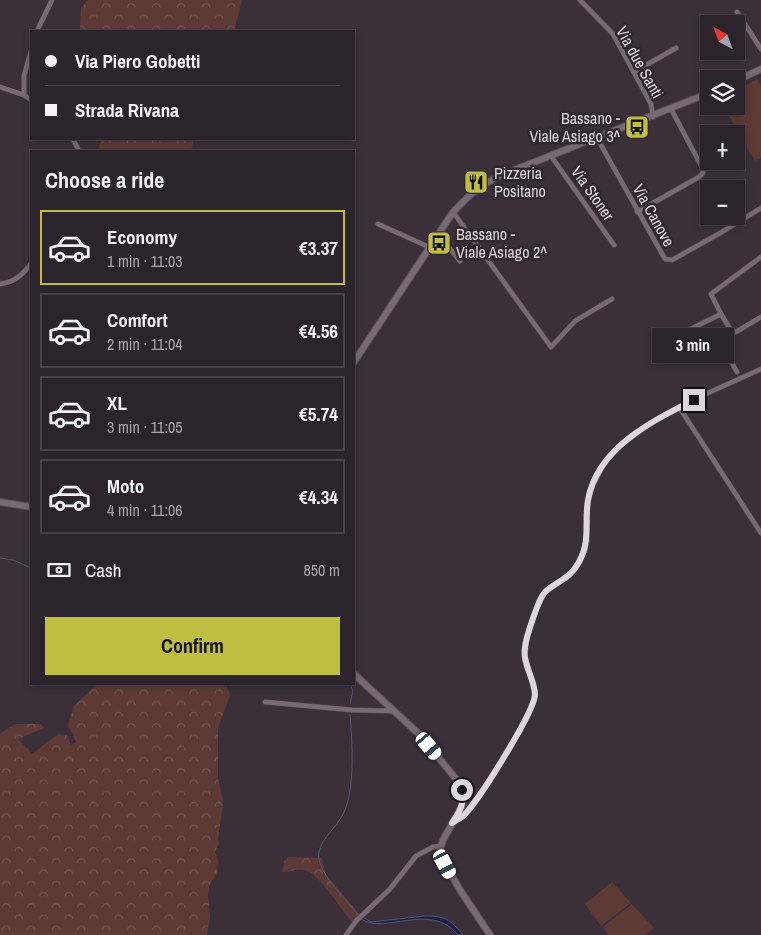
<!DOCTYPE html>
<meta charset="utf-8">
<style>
body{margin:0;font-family:"Archivo Narrow",sans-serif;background:#383038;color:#f1f3f6;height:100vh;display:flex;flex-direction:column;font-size:19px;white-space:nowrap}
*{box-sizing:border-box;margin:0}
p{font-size:16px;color:#a6a4a9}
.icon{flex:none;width:28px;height:28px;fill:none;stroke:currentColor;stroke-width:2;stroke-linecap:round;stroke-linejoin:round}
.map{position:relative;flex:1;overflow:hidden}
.side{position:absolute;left:30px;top:150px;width:325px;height:535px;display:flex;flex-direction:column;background:#2c242c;border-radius:0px;box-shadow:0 2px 8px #0003,0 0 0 1px #484148}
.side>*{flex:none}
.banner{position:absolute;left:30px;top:30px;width:325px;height:110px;border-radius:0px;box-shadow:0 2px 8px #0003,0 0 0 1px #484148;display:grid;align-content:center;height:110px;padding:0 15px;background:#2c242c}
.needle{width:32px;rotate:319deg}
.tools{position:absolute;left:700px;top:15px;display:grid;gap:10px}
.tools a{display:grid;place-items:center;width:45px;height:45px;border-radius:0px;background:#2c242c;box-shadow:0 2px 8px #0003,0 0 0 1px #484148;font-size:25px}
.end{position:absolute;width:22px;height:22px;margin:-11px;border:6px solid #ddd6dc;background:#111;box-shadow:0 0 0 2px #111}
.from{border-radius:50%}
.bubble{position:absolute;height:35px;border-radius:0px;background:#2c242c;box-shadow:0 2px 8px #0003,0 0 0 1px #484148;font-size:16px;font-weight:800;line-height:35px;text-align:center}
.car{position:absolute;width:15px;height:30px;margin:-15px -8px;border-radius:6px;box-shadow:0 0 4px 1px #0007;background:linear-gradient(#fff 24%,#345 0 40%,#fff 0 76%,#345 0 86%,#fff 0)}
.banner b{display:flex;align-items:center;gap:18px;height:48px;font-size:19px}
.banner b+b{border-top:1px solid #484148}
.banner i{width:12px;height:12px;background:#f1f3f6}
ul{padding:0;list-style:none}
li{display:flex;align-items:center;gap:15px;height:75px;margin:0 10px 8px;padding:0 5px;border:2px solid #484148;border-radius:0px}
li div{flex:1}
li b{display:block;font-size:19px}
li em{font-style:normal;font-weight:800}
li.on{border-color:#c0be40}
li>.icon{width:45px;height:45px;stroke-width:1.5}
h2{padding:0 15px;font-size:22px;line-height:60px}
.pay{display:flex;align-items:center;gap:12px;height:55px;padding:0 15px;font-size:19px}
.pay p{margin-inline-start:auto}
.cta{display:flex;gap:10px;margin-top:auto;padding:10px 15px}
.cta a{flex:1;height:58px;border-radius:0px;background:#c0be40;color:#111;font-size:20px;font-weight:800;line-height:58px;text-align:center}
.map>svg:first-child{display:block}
</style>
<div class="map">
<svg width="761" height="935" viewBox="0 0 761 935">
<defs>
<pattern id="forest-crowns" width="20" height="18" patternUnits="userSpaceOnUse" patternTransform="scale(1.25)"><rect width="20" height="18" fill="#5d3a36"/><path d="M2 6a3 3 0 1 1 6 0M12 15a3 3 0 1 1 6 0" fill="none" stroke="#745652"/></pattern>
</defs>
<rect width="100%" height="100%" fill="#3b303a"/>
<g fill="url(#forest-crowns)">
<polygon points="88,0 242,0 234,31 80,31 81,8"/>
<polygon points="101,139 194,139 191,151 98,151"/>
<polygon points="97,684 226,684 230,695 218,728 218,778 223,801 222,811 218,839 219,844 215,851 218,861 217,873 209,886 208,895 210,917 207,935 0,935 0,734 15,724 41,724 44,728 18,739 32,754 58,734 67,735 71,745 76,742 68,725 74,706"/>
<path d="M288,857L322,858L326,875L361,916L353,922C340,910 321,875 305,870C297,868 290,872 282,872L284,862Z"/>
</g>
<g fill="#5d3a36">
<polygon points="757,79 761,86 761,157 755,161 723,106 736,106 736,92"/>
<polygon points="612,882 631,903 601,926 585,904"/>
<polygon points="632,904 654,928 645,935 608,935 603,927"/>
</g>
<path fill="#1d2047" stroke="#575774" d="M425,916C445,916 450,919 463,935H458C431,901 385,935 361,919L363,917L371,922Z"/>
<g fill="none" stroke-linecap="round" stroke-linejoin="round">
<g stroke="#575774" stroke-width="1">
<polyline points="0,558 13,560 31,568"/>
<polyline points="350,704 353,691 350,684"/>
<path d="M350,714C352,741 356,792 342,816C335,829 316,843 319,859C322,877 347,900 358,915"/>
</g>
<g stroke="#564d55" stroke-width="5.5">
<g id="street">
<polyline points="580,0 613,34 651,104 653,117"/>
<polyline points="737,12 761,49"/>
<polyline points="37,31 52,0"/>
<polyline points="634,72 676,48"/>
<polyline points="0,87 24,95 31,100"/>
<polyline points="24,95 24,76 31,51"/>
<polyline points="597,138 665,259 672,260 722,232 761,208"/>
<polyline points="73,139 79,151"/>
<polyline points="551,156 614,245"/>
<polyline points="453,212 551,347 575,321 612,299"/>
<polyline points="637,212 699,177 703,173 703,169 671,109"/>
<polyline points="378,224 429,247"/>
<polyline points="438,234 460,261"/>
<path d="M0,284C15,282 22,275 31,264"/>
<polyline points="732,332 721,314 711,294 761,257"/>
<polyline points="660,344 721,314"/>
<path d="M737,372L720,342C723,336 729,332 736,332L761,317"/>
<polyline points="679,407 761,533"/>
<polyline points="265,702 352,710 393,711"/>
<polyline points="454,822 462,817 484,789 521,728 530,710 535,695 525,655 527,639 539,600 544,593 569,576 578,564 585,551 587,541 588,501 593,485 605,462 618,447 654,421 708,393 761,369"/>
<polyline points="346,935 356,921 390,889 416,856 433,847 441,846"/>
</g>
</g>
<g stroke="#564d55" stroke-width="8">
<g id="secondary">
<polyline points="736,81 761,69"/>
<polyline points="354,362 453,212 471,194 485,184 499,176 709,93"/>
<polyline points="0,502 31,507"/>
<polyline points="354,674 419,734 461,785 463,797 462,806 443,840 440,850 441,856 460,890 490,935"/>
</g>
</g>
<use href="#street" stroke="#776a75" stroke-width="4.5"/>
<use href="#secondary" stroke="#776a75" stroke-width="6"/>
</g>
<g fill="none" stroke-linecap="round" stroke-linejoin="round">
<path stroke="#ddd6dc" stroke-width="6" d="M462,790C465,803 459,813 452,823C455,821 459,819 462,817C476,806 534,712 535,695C535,679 522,664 525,647C526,637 539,597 546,591C559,580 570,579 579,562C591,540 584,522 588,500C597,448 652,421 694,400"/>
</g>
<defs>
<g id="bus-square" transform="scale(1.25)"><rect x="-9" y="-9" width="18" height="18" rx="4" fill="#c0be40" stroke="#31272f"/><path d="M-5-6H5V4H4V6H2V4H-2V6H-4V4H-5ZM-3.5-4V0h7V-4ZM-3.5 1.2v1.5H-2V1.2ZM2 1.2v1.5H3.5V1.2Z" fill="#111"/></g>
<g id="restaurant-square" transform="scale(1.25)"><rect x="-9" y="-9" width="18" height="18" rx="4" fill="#c0be40" stroke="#31272f"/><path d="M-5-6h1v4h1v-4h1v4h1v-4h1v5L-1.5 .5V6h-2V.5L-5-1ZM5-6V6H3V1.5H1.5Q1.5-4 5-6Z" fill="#111"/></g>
</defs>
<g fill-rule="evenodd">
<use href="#bus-square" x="637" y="127"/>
<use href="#restaurant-square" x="476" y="182"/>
<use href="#bus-square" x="439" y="243"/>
</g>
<g text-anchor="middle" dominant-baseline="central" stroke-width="5" stroke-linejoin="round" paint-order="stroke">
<g font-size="16" fill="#ddd6dc" stroke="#31272f">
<text transform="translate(640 62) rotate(61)">Via due Santi</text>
<text transform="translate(593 193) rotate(55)">Via Stoner</text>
<text transform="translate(654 215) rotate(61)">Via Canove</text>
</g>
<g font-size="16" fill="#ddd6dc" stroke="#31272f" text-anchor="start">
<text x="620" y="118" text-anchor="end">Bassano -<tspan x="620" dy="18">Viale Asiago 3^</tspan></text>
<text x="494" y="173">Pizzeria<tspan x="494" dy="18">Positano</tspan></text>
<text x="456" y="234">Bassano -<tspan x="456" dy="18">Viale Asiago 2^</tspan></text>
</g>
</g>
</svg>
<div class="tools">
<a><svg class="needle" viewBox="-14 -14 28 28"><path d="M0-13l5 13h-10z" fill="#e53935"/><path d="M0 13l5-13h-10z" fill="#a6a4a9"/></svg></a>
<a><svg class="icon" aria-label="layers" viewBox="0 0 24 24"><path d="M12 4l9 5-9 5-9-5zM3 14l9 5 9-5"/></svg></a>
<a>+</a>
<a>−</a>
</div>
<i class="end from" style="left:462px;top:790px"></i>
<i class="end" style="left:694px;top:400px"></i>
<div class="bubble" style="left:652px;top:328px;width:82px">3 min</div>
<i class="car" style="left:429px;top:746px;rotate:140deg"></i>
<i class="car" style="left:445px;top:864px;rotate:152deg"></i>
<div class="banner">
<b><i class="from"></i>Via Piero Gobetti</b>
<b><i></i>Strada Rivana</b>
</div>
<section class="side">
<h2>Choose a ride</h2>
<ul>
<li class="on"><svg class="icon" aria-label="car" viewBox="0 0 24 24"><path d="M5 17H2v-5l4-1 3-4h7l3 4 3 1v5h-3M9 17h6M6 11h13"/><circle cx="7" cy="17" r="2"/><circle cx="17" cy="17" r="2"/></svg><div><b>Economy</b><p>1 min · 11:03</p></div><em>€3.37</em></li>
<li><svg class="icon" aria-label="car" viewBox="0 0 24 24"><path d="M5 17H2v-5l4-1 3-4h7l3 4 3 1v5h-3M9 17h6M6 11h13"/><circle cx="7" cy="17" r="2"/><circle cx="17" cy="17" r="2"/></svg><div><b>Comfort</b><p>2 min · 11:04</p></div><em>€4.56</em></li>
<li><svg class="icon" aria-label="car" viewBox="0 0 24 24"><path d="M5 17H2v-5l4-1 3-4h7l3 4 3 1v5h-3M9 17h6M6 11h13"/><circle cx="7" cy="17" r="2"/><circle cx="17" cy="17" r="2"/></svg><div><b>XL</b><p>3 min · 11:05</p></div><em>€5.74</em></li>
<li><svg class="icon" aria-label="car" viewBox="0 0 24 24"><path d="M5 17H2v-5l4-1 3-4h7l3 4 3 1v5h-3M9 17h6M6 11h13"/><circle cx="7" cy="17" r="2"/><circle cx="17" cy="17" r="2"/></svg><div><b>Moto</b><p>4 min · 11:06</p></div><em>€4.34</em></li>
</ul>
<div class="pay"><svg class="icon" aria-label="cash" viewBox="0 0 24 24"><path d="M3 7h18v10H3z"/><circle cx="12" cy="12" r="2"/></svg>Cash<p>850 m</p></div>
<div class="cta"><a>Confirm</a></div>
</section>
</div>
